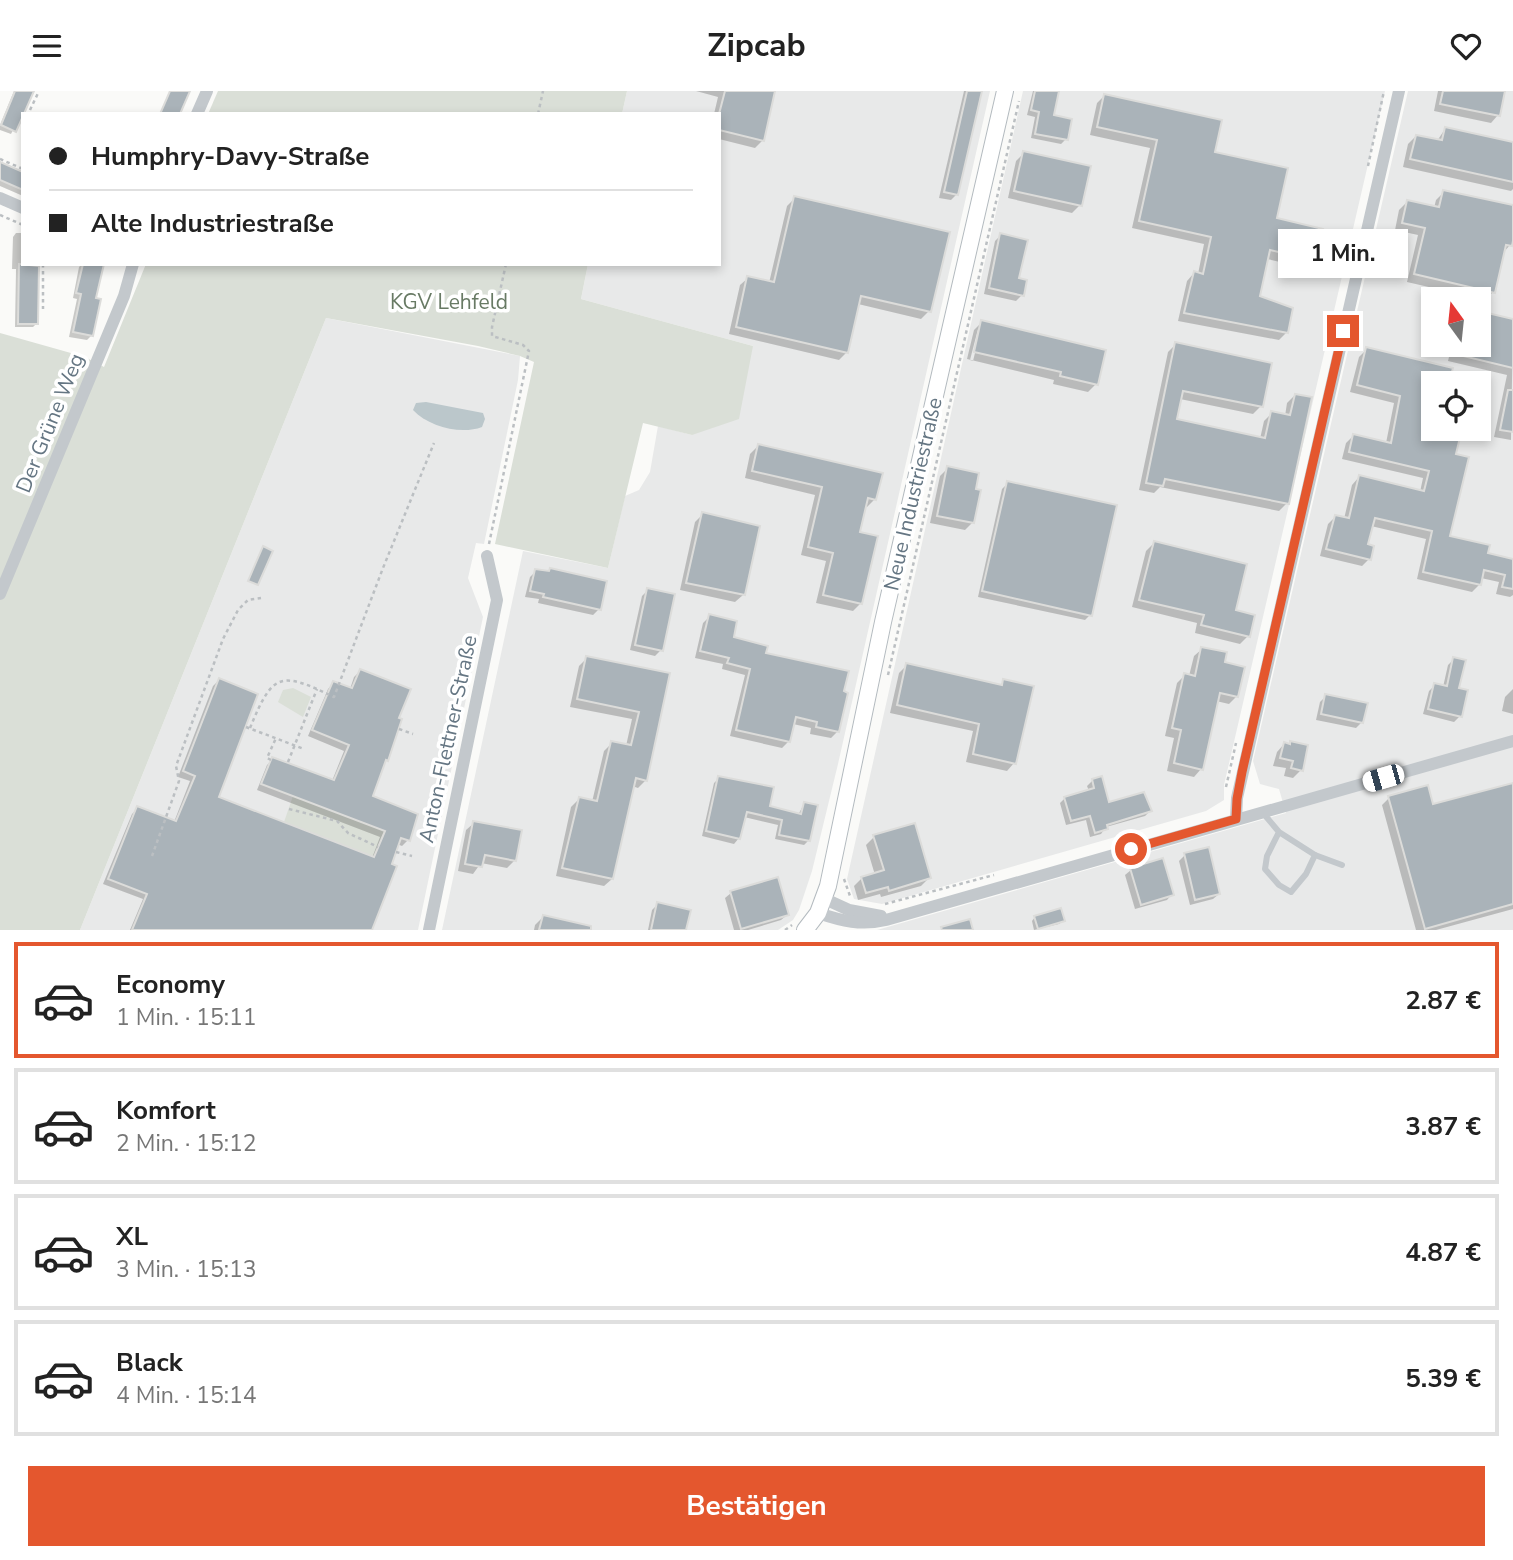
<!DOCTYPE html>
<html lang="de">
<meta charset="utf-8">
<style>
body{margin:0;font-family:"Nunito Sans",sans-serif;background:#f6f6f6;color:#222;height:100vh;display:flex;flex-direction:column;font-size:26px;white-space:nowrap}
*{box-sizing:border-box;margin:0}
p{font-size:23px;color:#767676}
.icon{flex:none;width:38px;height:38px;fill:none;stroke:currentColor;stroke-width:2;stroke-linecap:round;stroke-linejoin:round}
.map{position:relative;height:839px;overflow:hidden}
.details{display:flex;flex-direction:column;background:#fff;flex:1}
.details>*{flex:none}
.banner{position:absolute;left:21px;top:21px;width:700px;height:154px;border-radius:0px;box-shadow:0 4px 10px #0003;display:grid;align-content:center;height:154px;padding:0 28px;background:#fff}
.needle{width:46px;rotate:345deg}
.buttons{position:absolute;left:1421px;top:196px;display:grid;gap:14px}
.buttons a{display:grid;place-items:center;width:70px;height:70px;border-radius:0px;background:#fff;box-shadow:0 4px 10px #0003;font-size:35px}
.end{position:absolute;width:32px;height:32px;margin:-16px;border:9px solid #e4572e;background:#fff;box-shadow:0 0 0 4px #fff}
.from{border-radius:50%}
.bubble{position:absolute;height:49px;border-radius:0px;background:#fff;box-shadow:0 4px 10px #0003;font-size:23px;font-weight:700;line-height:49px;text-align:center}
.car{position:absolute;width:21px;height:42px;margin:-21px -10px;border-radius:9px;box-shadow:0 0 5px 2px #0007;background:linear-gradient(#fff 24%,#345 0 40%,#fff 0 76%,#345 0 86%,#fff 0)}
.banner b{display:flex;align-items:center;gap:24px;height:66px;font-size:26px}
.banner b+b{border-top:2px solid #e0e0e0}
.banner i{width:18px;height:18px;background:#222}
ul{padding:12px 0 0;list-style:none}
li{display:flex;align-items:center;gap:21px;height:116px;margin:0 14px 10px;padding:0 14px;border:4px solid #e0e0e0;border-radius:0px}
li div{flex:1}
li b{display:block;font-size:26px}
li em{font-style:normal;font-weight:700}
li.active{border-color:#e4572e}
li>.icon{width:63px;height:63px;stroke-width:1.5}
.button{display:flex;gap:14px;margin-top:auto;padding:14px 28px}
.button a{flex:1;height:80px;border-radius:0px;background:#e4572e;color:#fff;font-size:28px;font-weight:700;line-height:80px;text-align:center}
header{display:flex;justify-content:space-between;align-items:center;height:91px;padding:0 28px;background:#fff;font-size:32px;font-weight:700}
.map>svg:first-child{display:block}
</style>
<header><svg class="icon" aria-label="menu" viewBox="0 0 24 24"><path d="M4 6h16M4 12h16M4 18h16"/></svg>Zipcab<svg class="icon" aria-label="heart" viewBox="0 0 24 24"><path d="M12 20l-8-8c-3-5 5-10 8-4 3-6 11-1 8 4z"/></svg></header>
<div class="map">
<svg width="1513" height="839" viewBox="0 0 1513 839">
<rect width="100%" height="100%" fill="#fafaf8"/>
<g fill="#e8e9e9" fill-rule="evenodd">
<polygon points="627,0 990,0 838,673 812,780 799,819 793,829 778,839 442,839 523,460 608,477 625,405 639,399 650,381 658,335 692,344 753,255 581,208 588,173 719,173 719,23 622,23"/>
<polygon points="1023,0 1385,0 1224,694 1224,709 1206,720 882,813 854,808 847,788"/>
<path d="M1408,0H1513V839H877L1286,722L1279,698L1260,693L1253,670ZM1433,208H1479V254H1433ZM1433,292H1479V338H1433Z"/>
<polygon points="326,227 520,265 518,289 484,453 476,452 468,487 483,526 418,839 80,839"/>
</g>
<g fill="#dadfd7">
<polygon points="218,0 627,0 622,23 208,23"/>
<polygon points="146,173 588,173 581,208 753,255 739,328 692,344 643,332 608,477 495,453 534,271 520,265 478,255 326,227 80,839 0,839 0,242 85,266 104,276"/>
<polygon points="293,597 311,606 303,626 278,611 283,599"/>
<polygon points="293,705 385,740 374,766 284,731"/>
</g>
<path fill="#bbc7cb" d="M426,311L483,322L485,328L482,336C461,344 429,336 413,319L416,312Z"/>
<g fill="#0003" fill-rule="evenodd">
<polygon points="14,0 32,0 11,43 0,39 0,34"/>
<polygon points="696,0 774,0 763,49 755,57 719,48 719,23 714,23 718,6"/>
<polygon points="964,0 980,0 956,104 951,109 939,107"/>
<polygon points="1033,0 1053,0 1052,26 1066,48 1061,53 1031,47 1035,26 1027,24"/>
<polygon points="1438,0 1503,0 1498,24 1491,32 1434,20"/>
<polygon points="1104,5 1213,63 1275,129 1318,153 1342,175 1334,183 1267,168 1258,206 1287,241 1279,249 1178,230 1187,190 1194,182 1198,183 1204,153 1132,137 1150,57 1090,44 1097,12"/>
<polygon points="1445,38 1513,53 1513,98 1511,100 1403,76 1408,53 1416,45 1437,50"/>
<polygon points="1024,62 1080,114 1072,122 1008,107 1016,70"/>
<polygon points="0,73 23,83 23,105 0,95"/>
<polygon points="1444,101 1513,116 1513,141 1510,154 1503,162 1493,201 1485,209 1407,191 1418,144 1395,139 1399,119 1407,111 1434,117 1436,109"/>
<polygon points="795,107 929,220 921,228 858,213 847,261 839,269 729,243 740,194 748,187 769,192 787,115"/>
<polygon points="16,142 23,142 23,173 33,173 36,233 33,236 15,236 16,178 12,178 13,146"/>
<polygon points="1001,144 1022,204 1016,210 984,203 995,150"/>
<polygon points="82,173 94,173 94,208 91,245 87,249 69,246 77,208 73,207 79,176"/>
<polygon points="1479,222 1513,230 1511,349 1494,346 1507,284 1448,270 1452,254 1479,254"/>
<path d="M982,231L1096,293L1088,301L1053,293L1054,289L967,268L974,239ZM978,238H981L973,270L970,269Z"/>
<polygon points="1176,253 1261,315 1253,323 1180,308 1175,330 1260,348 1264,330 1272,322 1285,325 1287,312 1295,304 1287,412 1279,420 1160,396 1154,402 1139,399 1168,261"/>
<polygon points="1367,258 1451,279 1448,292 1433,292 1433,338 1460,338 1454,364 1448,446 1486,463 1513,470 1513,504 1510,506 1496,503 1499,491 1481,487 1480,493 1472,501 1417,488 1426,448 1371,435 1366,454 1369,468 1362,475 1320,465 1328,433 1335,426 1344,428 1352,394 1359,386 1420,401 1423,387 1342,368 1346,352 1353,345 1386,352 1394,312 1350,301 1359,266"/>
<polygon points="758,355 875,408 867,416 864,415 858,442 861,512 853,520 816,512 826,470 801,464 815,404 745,387 750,363"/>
<polygon points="948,377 973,431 965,439 930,432 940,385"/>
<polygon points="1008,392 1090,524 1085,529 978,506 1002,398"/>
<polygon points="703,423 743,504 735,511 680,499 695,431"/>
<polygon points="1154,452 1234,521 1248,545 1240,553 1195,542 1197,532 1132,516 1146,460"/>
<polygon points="536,480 599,518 593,524 538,512 539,508 525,506 530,486"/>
<polygon points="648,499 661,559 655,565 630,559 642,505"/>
<polygon points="710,525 731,548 764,563 837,641 831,647 810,643 811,637 793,633 788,651 782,657 730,645 745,584 722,578 723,573 695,567 703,532"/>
<polygon points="1202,558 1223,573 1237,605 1229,613 1216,610 1201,678 1194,686 1167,680 1174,647 1165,645 1177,592 1185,584 1189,585 1194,565"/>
<polygon points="587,567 668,584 646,689 638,697 632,695 612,788 604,795 556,785 571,716 579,708 592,711 604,660 612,652 626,655 632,628 570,616 579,575"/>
<polygon points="1454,568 1460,625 1454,631 1423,623 1429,600 1435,594 1443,596 1448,574"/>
<polygon points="907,574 999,595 1004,590 1014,672 1007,680 966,671 973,640 890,622 899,582"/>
<polygon points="360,580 400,629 371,706 408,749 402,755 397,753 370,839 130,839 143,808 103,793 132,723 138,717 174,731 190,690 178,686 213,595 219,589 216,707 372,767 380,746 257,699 267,674 273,668 332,690 344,660 308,645 328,598 333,592 350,598 354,586"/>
<polygon points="1513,598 1513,623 1502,620 1505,606"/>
<polygon points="1326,605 1362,631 1356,637 1316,629 1320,611"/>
<polygon points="1284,653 1289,654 1301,679 1293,687 1284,685 1286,677 1273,675 1277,661"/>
<polygon points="719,687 768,716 798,724 804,713 809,749 804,754 775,748 778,734 744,726 739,747 734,753 702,745 714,692"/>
<polygon points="1092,690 1108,713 1150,720 1145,725 1106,736 1101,743 1090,746 1086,729 1066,734 1060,712 1065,707 1089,700 1087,695"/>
<polygon points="1513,693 1513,818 1436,839 1416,839 1382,714 1389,707 1432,715"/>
<polygon points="474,732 515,769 507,777 481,772 473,783 458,780 466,739"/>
<polygon points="874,746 929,787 921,795 881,806 880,803 858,809 854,795 862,787 875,784 866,754"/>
<polygon points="1185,764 1219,803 1213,808 1190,814 1179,770"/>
<polygon points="1131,779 1172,803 1167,809 1135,818 1125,784"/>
<polygon points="731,802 787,824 781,829 748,839 734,839 725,807"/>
<polygon points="658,813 685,839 648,839 652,819"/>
<polygon points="543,826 574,839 534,839 535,834"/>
<polygon points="1035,826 1063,830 1059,833 1034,839 1032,830"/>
</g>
<g fill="#aab3b9" stroke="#dcdcda" stroke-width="2">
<polygon points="15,0 34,0 16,41 1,34"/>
<polygon points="170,0 190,0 180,23 160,23"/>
<polygon points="725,0 775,0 764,50 719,39 719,23"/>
<polygon points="967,0 982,0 958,104 944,101"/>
<polygon points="1035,0 1059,0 1054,24 1072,28 1068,49 1035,43 1039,21 1031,19"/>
<polygon points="1443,0 1505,0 1500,25 1440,13"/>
<polygon points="1104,3 1222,29 1215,61 1288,77 1277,127 1323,138 1320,151 1347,157 1343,176 1270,159 1260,205 1293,217 1288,242 1184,222 1194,180 1203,183 1211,146 1139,130 1157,49 1097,36"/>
<polygon points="1445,36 1513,51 1513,91 1410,68 1416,44 1442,49"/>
<polygon points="1023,60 1091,75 1082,115 1014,100"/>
<polygon points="0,71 23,81 23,99 0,89"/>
<polygon points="1443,99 1513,114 1513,150 1512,155 1506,154 1495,202 1414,183 1425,137 1402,132 1407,109 1439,116"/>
<polygon points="794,105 950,141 931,221 861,205 848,262 736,236 747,185 774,191"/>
<polygon points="1000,142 1028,149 1019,187 1027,189 1024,205 989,197"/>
<polygon points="19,173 39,175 38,233 18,233"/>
<polygon points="83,173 104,173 96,207 101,208 93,245 73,241 81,203 76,202"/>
<polygon points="1479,220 1513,228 1513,277 1455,263 1457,254 1479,254"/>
<polygon points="981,229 1106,259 1098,294 1060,285 1061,281 974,261"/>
<polygon points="1175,251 1272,272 1263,316 1183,300 1177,328 1265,347 1271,320 1290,324 1295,303 1312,306 1289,413 1165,388 1163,395 1146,392"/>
<polygon points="1366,256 1453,277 1449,292 1433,292 1433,338 1462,338 1456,363 1469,366 1450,445 1490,454 1488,462 1513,468 1513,498 1502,496 1505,484 1484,479 1481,494 1423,481 1432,440 1375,427 1368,453 1374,455 1371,469 1326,458 1335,424 1349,427 1359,384 1424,400 1429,380 1349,361 1353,343 1391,352 1400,305 1357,294"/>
<polygon points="1508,299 1513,299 1513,341 1500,339"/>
<polygon points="758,353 883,382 876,409 868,407 860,441 878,445 862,513 823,504 833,462 808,456 822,396 752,380"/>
<polygon points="947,375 979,382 976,398 981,399 974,432 937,425"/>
<polygon points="1007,390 1117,414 1092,525 982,500"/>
<polygon points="702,421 760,435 745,504 686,492"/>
<polygon points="1154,450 1247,473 1236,519 1255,524 1250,546 1201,534 1204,524 1139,509"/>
<polygon points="263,455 273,460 258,494 248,490"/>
<polygon points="550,477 607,490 601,519 543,506 544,503 530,500 535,478 549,480"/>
<polygon points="647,497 675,503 663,560 635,554"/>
<polygon points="709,523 737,530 734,546 768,555 766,562 849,580 844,600 848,602 839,641 816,636 817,631 796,626 790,651 736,639 750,578 727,572 729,567 700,560"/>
<polygon points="1201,556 1227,561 1225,571 1245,576 1238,606 1220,602 1203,679 1174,672 1181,639 1172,637 1184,582 1195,585"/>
<polygon points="586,565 670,582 647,690 636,687 613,788 562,777 579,706 597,710 611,650 631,654 639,621 577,608"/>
<polygon points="1453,566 1466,569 1459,597 1468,599 1462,626 1428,618 1434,592 1447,595"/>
<polygon points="906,572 1002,594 1003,588 1034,595 1016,673 973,663 979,633 897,614"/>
<polygon points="360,578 411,598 399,627 402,628 388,670 386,669 373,705 418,723 410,750 401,747 392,773 397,775 372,839 132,839 147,803 108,788 137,715 176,730 195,685 183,680 219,587 258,603 219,706 374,766 385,740 261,693 272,666 334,689 349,654 312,639 333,590 352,597"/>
<polygon points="1325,603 1368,612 1363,632 1321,623"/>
<polygon points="1290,650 1308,654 1303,680 1291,677 1293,670 1280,667 1284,651 1290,653"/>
<polygon points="718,685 774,696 770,715 801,723 804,711 818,714 810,750 779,744 782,729 747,721 740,748 706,740"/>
<polygon points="1102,685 1109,711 1144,701 1152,720 1107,734 1108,738 1095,742 1090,725 1071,730 1064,706 1094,697 1092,688"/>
<polygon points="1513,692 1513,813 1425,838 1388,705 1428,694 1433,713"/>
<polygon points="473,730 522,739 516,770 485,764 482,776 465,773"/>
<polygon points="915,732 931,787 889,800 888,796 866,802 861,786 884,779 873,744"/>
<polygon points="1209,756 1220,803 1195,809 1184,762"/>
<polygon points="1163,767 1174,804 1141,814 1130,777"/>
<polygon points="778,786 789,824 741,838 730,800"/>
<polygon points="657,811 691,819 686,839 651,839"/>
<polygon points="1061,817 1065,830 1038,838 1034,825"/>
<polygon points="543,824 591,835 591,839 539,839"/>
<polygon points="970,828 973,839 942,839 941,836"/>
</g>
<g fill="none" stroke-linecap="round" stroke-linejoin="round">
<g stroke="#b3babf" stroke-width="18">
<polyline id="secondary" points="805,839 818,822 828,795 883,531 1005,0"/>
</g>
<g stroke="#bbbfc2" stroke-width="2.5" stroke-dasharray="3.5 3.5" stroke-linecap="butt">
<polyline points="30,19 39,0"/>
<polyline points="538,23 543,0"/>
<polyline points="0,68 23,78"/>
<polyline points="1368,75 1384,0"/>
<polyline points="0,124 23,134"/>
<polyline points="43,173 43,218"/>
<polyline points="489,453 529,260 523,254 492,245 492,236 506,173"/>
<polyline points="888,584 1019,10"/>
<polyline points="246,636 304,658"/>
<path d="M250,637C273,581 280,580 334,606L383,477L434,352"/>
<polyline points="399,638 413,643"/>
<polyline points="271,669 267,667 276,647"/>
<polyline points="288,671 317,598"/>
<polyline points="1226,696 1236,652"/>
<polyline points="289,718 337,730 348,742 378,756"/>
<path d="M430,721C440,702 444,677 443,655"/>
<polyline points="396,761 412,765"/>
<polyline points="152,765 179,690 176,675 223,548 238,519 248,509 261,507"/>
<polyline points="844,788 850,805"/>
<polyline points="885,813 994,784"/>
<polyline points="785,839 792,834"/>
</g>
<g stroke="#c3c8cc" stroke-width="6">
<polyline points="1263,722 1279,741 1315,764 1306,783 1291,801 1279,794 1265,778 1267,765 1279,741"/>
<polyline points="1315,764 1342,774"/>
</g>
<g stroke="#c3c8cc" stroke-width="12">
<polyline points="197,23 207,0"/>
<polyline points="0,107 23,117"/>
<polyline points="0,503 124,205 133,173"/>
<polyline points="1236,728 1237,707 1399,0"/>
<polyline points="825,808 849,819 881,825"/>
<path d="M818,822C842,830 861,835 886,829L1513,650"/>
<polyline points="429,839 497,509 487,465"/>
</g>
<use href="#secondary" stroke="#fff" stroke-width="16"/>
</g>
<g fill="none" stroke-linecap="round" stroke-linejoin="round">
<polyline stroke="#e4572e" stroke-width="9" points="1131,758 1236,728 1237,708 1242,681 1343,240"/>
</g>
<g text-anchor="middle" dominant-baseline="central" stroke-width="7" stroke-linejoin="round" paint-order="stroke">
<g font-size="21" fill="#687a64" stroke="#fff">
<text x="449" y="211">KGV Lehfeld</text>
</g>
<g font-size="21" fill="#657683" stroke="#fff">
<text transform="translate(50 332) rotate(-68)">Der Grüne Weg</text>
<text transform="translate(913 403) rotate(-77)">Neue Industriestraße</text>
<text transform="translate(448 648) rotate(-78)">Anton-Flettner-Straße</text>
</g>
</g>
</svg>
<div class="buttons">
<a><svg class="needle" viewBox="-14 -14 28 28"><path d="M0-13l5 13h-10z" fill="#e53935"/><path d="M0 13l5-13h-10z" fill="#767676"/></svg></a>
<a><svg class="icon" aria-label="locate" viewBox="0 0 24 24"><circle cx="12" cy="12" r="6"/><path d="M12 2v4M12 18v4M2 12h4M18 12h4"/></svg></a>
</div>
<i class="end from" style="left:1131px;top:758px"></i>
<i class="end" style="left:1343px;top:240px"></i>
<div class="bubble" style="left:1278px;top:138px;width:130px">1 Min.</div>
<i class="car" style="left:1383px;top:687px;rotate:254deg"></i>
<div class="banner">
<b><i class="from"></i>Humphry-Davy-Straße</b>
<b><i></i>Alte Industriestraße</b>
</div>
</div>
<section class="details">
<ul>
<li class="active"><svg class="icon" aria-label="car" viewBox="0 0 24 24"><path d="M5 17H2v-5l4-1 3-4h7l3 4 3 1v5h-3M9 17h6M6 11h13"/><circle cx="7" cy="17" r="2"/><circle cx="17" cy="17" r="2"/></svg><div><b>Economy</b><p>1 Min. · 15:11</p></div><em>2.87 €</em></li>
<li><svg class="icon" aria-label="car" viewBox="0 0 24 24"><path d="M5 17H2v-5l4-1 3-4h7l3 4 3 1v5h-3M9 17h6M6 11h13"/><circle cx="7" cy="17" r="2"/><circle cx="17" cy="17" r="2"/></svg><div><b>Komfort</b><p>2 Min. · 15:12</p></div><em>3.87 €</em></li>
<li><svg class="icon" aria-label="car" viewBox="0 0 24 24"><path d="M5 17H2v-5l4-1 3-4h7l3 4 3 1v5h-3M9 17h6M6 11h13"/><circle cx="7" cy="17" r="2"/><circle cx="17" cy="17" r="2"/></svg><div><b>XL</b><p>3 Min. · 15:13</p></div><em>4.87 €</em></li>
<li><svg class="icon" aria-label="car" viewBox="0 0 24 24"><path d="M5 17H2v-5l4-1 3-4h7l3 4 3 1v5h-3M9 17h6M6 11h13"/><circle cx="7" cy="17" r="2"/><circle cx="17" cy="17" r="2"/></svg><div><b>Black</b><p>4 Min. · 15:14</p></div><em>5.39 €</em></li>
</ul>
<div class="button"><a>Bestätigen</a></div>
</section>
